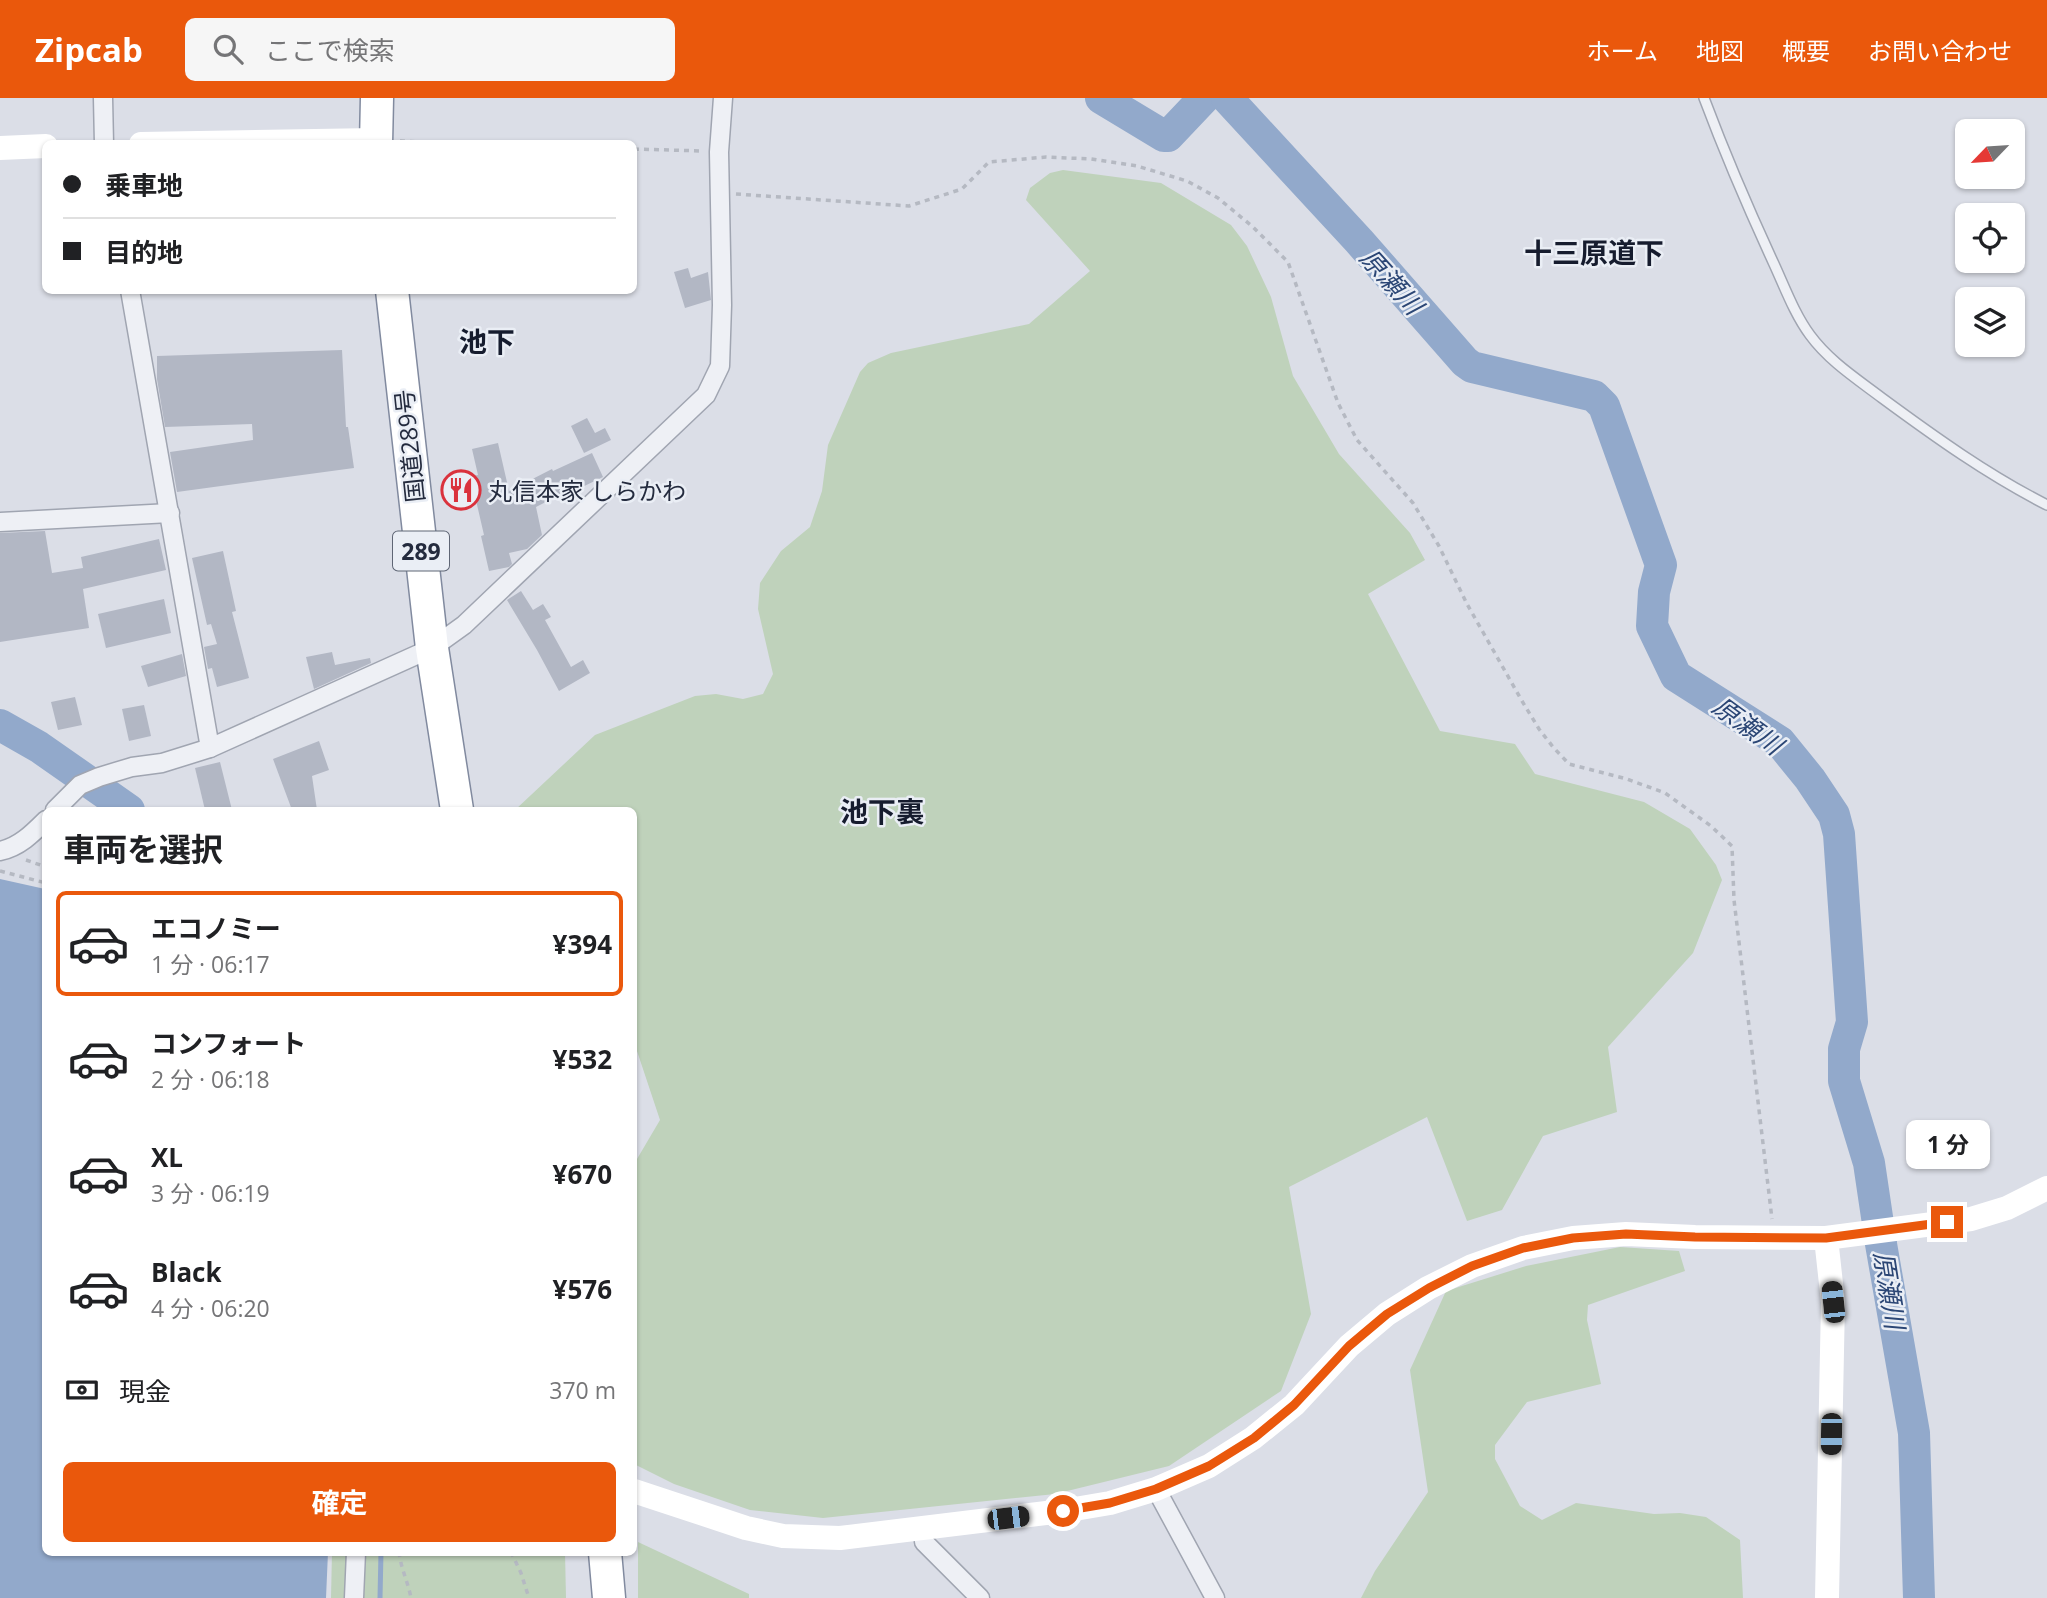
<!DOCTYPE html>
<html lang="ja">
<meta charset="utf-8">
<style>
body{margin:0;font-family:"Open Sans","Noto Sans JP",sans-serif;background:#f6f6f6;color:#202124;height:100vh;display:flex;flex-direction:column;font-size:26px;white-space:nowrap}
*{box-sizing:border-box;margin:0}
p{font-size:23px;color:#757577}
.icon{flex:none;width:38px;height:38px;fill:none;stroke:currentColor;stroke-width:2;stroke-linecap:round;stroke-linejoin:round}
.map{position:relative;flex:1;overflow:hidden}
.side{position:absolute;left:42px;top:709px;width:595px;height:749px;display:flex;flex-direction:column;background:#fff;border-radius:10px;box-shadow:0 2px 5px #0004}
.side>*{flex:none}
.banner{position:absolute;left:42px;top:42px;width:595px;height:154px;border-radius:10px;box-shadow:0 2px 5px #0004;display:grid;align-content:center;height:154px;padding:0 21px;background:#fff}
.needle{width:46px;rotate:245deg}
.controls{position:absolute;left:1955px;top:21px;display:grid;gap:14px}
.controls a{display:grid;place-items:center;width:70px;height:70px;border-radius:10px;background:#fff;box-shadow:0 2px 5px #0004;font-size:35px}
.end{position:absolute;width:32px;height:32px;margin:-16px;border:9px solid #ea580c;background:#fff;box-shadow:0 0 0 4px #fff}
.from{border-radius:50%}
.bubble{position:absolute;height:49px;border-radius:10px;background:#fff;box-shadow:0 2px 5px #0004;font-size:23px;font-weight:700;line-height:49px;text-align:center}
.car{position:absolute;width:21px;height:42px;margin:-21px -10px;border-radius:9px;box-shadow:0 0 5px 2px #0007;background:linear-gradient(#222 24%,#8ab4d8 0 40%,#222 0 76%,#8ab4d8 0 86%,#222 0)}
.banner b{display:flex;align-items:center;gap:24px;height:66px;font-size:26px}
.banner b+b{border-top:2px solid #e0e0e0}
.banner i{width:18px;height:18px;background:#202124}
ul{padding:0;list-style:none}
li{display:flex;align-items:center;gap:21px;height:105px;margin:0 14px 10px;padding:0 7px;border:4px solid transparent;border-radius:10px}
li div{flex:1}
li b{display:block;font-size:26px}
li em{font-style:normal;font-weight:700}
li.active{border-color:#ea580c}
li>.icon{width:63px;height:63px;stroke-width:1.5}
h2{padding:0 21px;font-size:32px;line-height:84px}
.pay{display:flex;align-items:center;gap:18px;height:77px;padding:0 21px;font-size:26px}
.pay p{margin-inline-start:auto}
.button{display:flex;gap:14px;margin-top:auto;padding:14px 21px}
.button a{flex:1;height:80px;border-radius:10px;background:#ea580c;color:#fff;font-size:28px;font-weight:700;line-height:80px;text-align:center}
header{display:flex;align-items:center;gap:42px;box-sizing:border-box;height:98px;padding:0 35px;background:#ea580c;color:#fff}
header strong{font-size:33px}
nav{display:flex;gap:38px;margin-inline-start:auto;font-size:24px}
.search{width:490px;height:63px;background:#f6f6f6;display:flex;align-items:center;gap:18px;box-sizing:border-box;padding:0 24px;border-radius:10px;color:#757577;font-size:26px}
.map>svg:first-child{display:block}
</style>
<header>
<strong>Zipcab</strong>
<div class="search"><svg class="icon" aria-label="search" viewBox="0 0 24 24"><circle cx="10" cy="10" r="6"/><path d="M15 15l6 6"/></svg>ここで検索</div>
<nav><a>ホーム</a><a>地図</a><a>概要</a><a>お問い合わせ</a></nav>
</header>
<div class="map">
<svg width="2047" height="1500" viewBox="0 0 2047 1500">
<rect width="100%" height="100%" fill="#dbdee7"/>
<g fill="#bfd2bb">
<polygon points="1063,72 1161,85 1231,127 1247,148 1271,199 1293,278 1339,356 1410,435 1425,462 1368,496 1440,633 1515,646 1535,676 1644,704 1690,731 1716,767 1722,782 1693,855 1608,949 1617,1014 1543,1038 1502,1112 1467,1123 1427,1019 1289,1089 1311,1216 1281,1293 1169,1368 1055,1396 823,1420 750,1412 674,1386 634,1366 634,1063 637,1061 660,1022 634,944 634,712 515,712 595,637 695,598 716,596 743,601 763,596 773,576 758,511 760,485 781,453 810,429 822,393 828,347 860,274 868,265 891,255 1029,226 1090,173 1026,102 1030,90 1050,75"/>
<polygon points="1620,1149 1679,1153 1685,1173 1588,1207 1587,1222 1601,1286 1527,1304 1495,1347 1495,1361 1520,1408 1542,1422 1576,1405 1654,1416 1680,1415 1706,1419 1740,1442 1743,1500 1361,1500 1375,1473 1428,1394 1410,1272 1446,1193 1526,1168"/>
<polygon points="638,1444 749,1496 749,1500 638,1500"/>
<polygon points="332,1454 565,1454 566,1500 331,1500"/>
</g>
<polygon fill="#92a9cb" points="0,781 45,791 46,1454 328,1454 326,1500 0,1500"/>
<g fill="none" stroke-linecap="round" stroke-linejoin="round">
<polyline stroke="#92a9cb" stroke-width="5" points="380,1500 381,1454"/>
<g stroke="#92a9cb" stroke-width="32">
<polyline points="1101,0 1164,38 1168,38 1204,0"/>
<polyline points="1227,0 1359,143 1465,264 1472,269 1594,298 1604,308 1661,467 1654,494 1652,528 1676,578 1780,644 1810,681 1834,717 1839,736 1852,924 1844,951 1844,983 1869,1065 1881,1146 1914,1335 1919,1500"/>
<polyline points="0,627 39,649 129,712"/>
</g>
</g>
<g fill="#b2b7c4">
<polygon points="688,170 691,180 708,174 711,202 685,210 674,174"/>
<polygon points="342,252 346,329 348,329 354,370 177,394 170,354 253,342 252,326 165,329 157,281 157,258"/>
<polygon points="587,320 595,335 605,330 611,342 584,355 571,328"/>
<polygon points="498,345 509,393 552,371 553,373 592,355 603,379 576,392 575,389 536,409 542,437 527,451 509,455 512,466 509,469 489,473 481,438 484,437 475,398 451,404 446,384 478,377 472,351"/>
<polygon points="45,433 52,475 83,470 81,459 159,441 166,472 83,491 89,530 0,544 0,435"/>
<polygon points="223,453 236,513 232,514 249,580 217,589 212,570 208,571 204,549 217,546 211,526 207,527 192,460"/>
<polygon points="521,493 533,512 543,506 551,519 545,522 571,569 583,562 590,575 559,593 537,552 507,502"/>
<polygon points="164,501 171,535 106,550 98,516"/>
<polygon points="332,554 335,567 370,560 371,565 314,591 306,559"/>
<polygon points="182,556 186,578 148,589 141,568"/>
<polygon points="75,599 82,627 58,632 51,604"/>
<polygon points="144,607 151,638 129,643 122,611"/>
<polygon points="319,643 329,672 312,678 317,712 292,712 273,661"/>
<polygon points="220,664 232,712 205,712 195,670"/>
</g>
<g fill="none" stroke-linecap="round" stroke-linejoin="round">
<g stroke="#a0a5b1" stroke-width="12">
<path id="lane" d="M1704,0C1725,56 1749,112 1774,166C1785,190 1795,217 1810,237C1829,263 1857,281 1882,300C1935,339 1988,377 2047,407"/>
</g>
<g stroke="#a0a5b1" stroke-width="21">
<g id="street">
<polyline points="103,0 104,46"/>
<polyline points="130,192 210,650"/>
<polyline points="0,424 170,415"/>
<polyline points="55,712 80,687 99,679 132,669 162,665 210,650 432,550 464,527 706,297 720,268 722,207 719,54 723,0"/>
<path d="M0,753C19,749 32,736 46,722"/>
<polyline points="1156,1391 1215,1500"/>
<polyline points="924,1430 924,1444 980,1500"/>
<polyline points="354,1500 356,1454"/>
</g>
</g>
<g stroke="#818a9f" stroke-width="35">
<g id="highway">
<polyline points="376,46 377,0"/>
<polyline points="392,192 432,550 457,712"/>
<polyline points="605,1454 609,1500"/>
</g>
</g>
<g stroke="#b5b9c2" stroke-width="3.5" stroke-dasharray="5 5" stroke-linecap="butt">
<polyline points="400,43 471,46"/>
<polyline points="634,51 703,53"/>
<polyline points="736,96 909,108 962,91 989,64 1046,59 1091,61 1137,68 1187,83 1218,100 1253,129 1288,164 1338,305 1357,342 1413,405 1439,448 1467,506 1522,603 1539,631 1553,649 1569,666 1627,681 1665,695 1711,728 1732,748 1734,802 1772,1121"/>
<polyline points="26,762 46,769"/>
<polyline points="0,773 46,785"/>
<path d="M399,1454C401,1471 408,1484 411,1500"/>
<polyline points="511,1454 521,1475 529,1500"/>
</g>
<use href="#lane" stroke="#eef0f5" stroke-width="9"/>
<use href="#street" stroke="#eef0f5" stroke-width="18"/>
<g stroke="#fff" stroke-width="24">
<polyline points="141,46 376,42"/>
<polyline points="0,50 46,48"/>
<polyline points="1826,1140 1833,1204 1827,1500"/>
<polyline points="634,1393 746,1430 783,1438 840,1440 1063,1413 1110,1405 1156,1391 1209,1368 1253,1340 1294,1307 1349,1248 1387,1216 1428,1190 1472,1168 1523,1150 1573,1140 1626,1136 1695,1139 1826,1140 1971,1121 2007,1110 2047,1090"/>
</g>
<use href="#highway" stroke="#fff" stroke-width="32"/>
</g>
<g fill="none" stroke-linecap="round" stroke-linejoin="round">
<polyline stroke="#ea580c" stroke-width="9" points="1063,1413 1110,1405 1156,1391 1209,1368 1254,1340 1294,1307 1349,1248 1387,1216 1429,1190 1472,1168 1523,1150 1573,1140 1626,1136 1695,1139 1826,1140 1947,1124"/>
</g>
<defs>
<g id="restaurant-ring" transform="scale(2.0125)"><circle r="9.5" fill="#eaeef5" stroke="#da323d" stroke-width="1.5"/><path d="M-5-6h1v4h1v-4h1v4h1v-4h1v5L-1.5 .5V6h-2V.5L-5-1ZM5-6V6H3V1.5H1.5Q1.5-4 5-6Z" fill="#da323d"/></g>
</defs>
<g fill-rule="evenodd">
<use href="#restaurant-ring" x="461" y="392"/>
</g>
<g text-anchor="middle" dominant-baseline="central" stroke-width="5" stroke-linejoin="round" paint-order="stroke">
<rect fill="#eaeef5" stroke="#5f6675" stroke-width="2" x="393" y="433.5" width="56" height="39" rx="5"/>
<g font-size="23" font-weight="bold" fill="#242b3e">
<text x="421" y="453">289</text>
</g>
<g font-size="24" fill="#242b3e" stroke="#eaeef5">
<text transform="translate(409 348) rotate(-96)">国道289号</text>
</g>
<g font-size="24" fill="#242b3e" stroke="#eaeef5" text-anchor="start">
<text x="488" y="392">丸信本家 しらかわ</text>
</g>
<g font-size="26" font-style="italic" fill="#2b4675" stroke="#eaeef5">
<text transform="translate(1392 183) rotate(48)">原瀬川</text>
<text transform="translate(1748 627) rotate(36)">原瀬川</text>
<text transform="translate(1890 1192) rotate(81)">原瀬川</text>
</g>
<g font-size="28" font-weight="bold" fill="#161c2e" stroke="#eaeef5">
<text x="1594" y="154">十三原道下</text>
<text x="487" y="243">池下</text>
<text x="882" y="713">池下裏</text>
</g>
</g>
</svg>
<div class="controls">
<a><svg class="needle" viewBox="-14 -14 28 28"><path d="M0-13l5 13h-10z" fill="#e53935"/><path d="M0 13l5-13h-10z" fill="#757577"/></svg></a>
<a><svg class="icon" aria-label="locate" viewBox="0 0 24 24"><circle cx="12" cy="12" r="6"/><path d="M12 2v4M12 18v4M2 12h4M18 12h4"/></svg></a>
<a><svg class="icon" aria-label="layers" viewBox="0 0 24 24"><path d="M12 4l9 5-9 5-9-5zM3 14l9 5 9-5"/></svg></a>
</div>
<i class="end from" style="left:1063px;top:1413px"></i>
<i class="end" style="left:1947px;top:1124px"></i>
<div class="bubble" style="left:1906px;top:1022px;width:84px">1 分</div>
<i class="car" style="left:1833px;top:1204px;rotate:354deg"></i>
<i class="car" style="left:1831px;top:1336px;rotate:181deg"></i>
<i class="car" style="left:1008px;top:1420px;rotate:83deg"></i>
<div class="banner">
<b><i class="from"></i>乗車地</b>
<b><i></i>目的地</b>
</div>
<section class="side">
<h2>車両を選択</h2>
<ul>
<li class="active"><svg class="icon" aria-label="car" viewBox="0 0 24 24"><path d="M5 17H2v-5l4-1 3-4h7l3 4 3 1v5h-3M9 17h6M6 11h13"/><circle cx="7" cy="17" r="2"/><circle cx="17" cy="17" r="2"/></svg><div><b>エコノミー</b><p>1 分 · 06:17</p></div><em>¥394</em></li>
<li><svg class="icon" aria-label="car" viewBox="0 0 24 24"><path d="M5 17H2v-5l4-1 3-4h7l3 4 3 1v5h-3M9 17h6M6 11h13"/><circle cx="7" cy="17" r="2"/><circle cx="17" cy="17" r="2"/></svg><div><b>コンフォート</b><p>2 分 · 06:18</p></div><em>¥532</em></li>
<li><svg class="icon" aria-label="car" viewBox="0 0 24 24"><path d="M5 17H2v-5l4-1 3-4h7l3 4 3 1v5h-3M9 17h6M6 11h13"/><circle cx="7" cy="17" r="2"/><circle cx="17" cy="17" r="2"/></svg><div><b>XL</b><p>3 分 · 06:19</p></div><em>¥670</em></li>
<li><svg class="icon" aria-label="car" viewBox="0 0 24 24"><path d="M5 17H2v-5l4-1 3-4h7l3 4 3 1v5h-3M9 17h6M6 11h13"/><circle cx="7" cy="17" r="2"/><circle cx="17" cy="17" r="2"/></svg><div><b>Black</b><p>4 分 · 06:20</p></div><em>¥576</em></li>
</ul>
<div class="pay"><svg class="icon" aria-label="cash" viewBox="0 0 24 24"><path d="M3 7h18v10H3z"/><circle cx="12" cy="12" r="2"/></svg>現金<p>370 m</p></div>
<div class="button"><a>確定</a></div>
</section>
</div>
